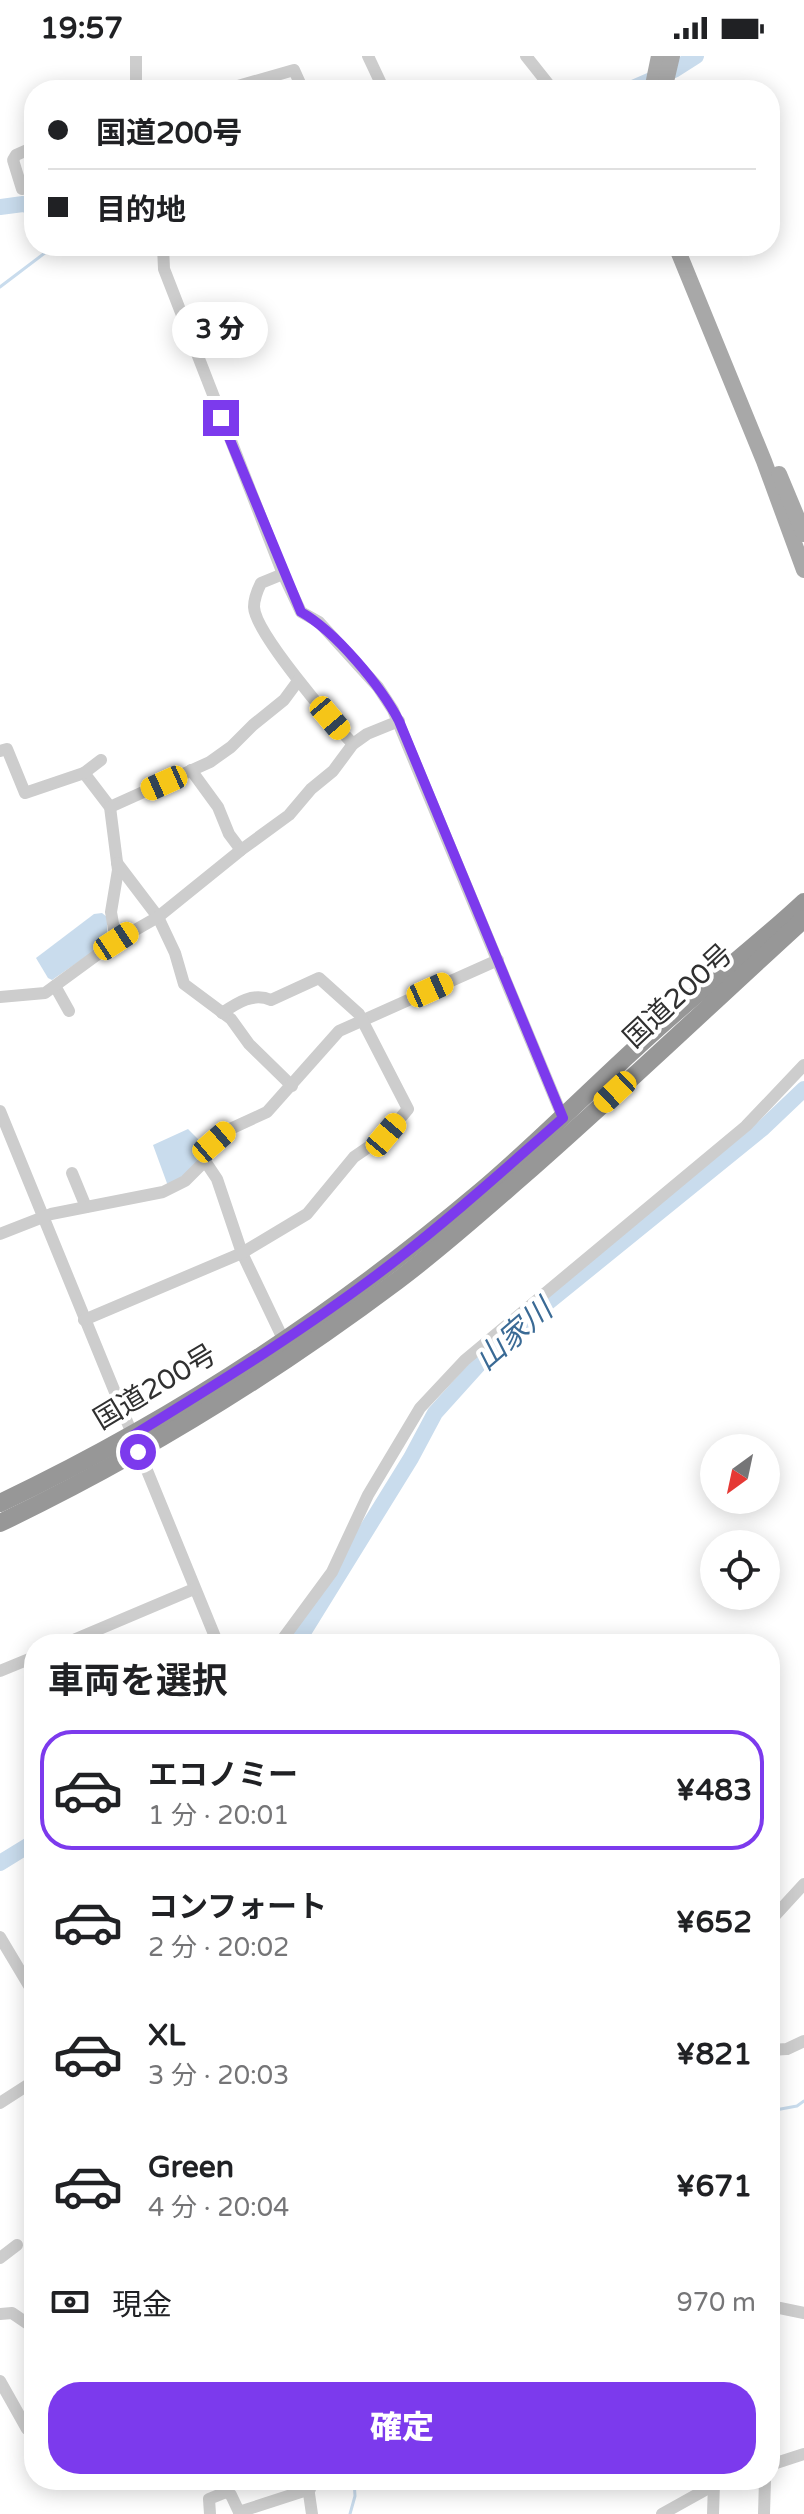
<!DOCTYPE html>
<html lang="ja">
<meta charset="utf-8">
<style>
body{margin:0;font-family:"Varela Round","Noto Sans JP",sans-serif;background:#f6f6f6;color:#202124;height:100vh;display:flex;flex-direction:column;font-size:30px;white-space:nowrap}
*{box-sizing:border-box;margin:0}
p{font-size:26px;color:#757577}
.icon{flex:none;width:44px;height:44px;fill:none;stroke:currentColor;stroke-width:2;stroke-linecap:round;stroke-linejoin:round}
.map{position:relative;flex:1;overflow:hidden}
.panel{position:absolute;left:24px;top:1578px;width:756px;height:856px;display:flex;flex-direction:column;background:#fff;border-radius:32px;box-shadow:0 4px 20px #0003}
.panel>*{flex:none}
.hud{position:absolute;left:24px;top:24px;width:756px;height:176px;border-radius:32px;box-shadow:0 4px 20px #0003;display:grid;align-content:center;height:176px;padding:0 24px;background:#fff}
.needle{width:52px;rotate:213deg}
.fabs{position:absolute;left:700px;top:1378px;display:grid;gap:16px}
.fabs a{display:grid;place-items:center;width:80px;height:80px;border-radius:50%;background:#fff;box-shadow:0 4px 20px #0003;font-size:40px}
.end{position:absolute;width:36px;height:36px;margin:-18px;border:10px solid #7c3aed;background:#fff;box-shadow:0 0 0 4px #fff}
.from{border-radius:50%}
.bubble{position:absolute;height:56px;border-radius:28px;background:#fff;box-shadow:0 4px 20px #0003;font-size:26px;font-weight:800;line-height:56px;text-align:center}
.car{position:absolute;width:24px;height:48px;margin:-24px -12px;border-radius:10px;box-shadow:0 0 6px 2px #0007;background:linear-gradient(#f5c518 24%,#345 0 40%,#f5c518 0 76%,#345 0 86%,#f5c518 0)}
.hud b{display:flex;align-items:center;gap:28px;height:76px;font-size:30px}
.hud b+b{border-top:2px solid #e0e0e0}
.hud i{width:20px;height:20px;background:#202124}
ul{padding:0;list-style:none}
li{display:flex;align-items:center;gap:24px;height:120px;margin:0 16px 12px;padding:0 8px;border:4px solid transparent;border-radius:32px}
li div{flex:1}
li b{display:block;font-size:30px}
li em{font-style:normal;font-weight:800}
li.active{border-color:#7c3aed}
li>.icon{width:72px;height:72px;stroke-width:1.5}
h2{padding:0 24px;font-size:36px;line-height:96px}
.pay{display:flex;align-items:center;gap:20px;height:88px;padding:0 24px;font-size:30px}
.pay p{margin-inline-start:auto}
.action{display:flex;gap:16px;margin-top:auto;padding:16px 24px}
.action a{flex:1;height:92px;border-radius:32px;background:#7c3aed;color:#fff;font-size:32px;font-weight:800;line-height:92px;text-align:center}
.status{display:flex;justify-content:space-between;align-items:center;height:56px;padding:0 40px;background:#fff;direction:ltr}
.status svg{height:22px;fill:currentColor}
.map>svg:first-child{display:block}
</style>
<div class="status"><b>19:57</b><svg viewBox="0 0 49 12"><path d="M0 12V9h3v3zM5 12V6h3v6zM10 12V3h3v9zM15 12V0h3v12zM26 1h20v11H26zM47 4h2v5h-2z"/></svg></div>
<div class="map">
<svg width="804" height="2458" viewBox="0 0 804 2458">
<rect width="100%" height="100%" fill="#fff"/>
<g fill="#c9dced">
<polygon points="102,857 107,861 107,883 104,888 52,924 48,922 36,902 94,858"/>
<path d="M188,1073L202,1087C205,1108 184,1119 168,1130L153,1089Z"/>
</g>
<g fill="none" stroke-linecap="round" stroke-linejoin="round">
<g stroke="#c9dced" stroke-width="3">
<polyline points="0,231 54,190"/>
<polyline points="770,2055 797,2050 804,2045"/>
<polyline points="350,2458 355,2440 354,2424"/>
</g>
<g stroke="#c9dced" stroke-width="16">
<polyline points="628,34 674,14 696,0"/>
<polyline points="0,151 23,148 34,151"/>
<polyline points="165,190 189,190"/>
<polyline points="296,1588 411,1402 435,1357 499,1286 763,1072 804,1033"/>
<polyline points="0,1807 34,1786"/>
</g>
<g stroke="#cdcdcd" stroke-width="12">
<polyline points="136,0 136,34"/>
<polyline points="368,0 384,34"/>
<polyline points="526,0 553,34"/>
<polyline points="224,34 294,14 303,34"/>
<polyline points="22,133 13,104 16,99 34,91"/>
<polyline points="163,190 164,213 283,518 301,556 319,566 378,631 393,654 563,1062"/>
<path d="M283,518L261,527C257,535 254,542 254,551C255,577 332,666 353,688"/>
<polyline points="0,695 7,693 25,737 84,717 110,751 118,814 111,856 116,885"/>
<polyline points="191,714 218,751 229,778 241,794"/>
<polyline points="84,717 101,704"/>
<polyline points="110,751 210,706 231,691 253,669 284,644 298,625"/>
<polyline points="117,807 158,861 175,897 184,928 231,963 249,988 292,1030"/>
<polyline points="55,930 69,955"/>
<polyline points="0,941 45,937 116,885 158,861 241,794 289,759 311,733 333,715 353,688 367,678 399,665"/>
<polyline points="0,1055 218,1588"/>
<polyline points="205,1105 217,1123 242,1197 284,1285"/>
<polyline points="72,1117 86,1151"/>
<polyline points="0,1178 51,1158 163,1136 185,1125 205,1105 214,1086 228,1074 267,1056 339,975 498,904"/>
<path d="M84,1264L242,1197L307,1158L354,1101L386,1079L408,1053L359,958L319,922L271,944C253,936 237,947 222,957"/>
<polyline points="64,1588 194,1533"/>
<polyline points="279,1588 332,1516 368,1439 420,1352 465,1304 746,1070 804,1009"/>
<polyline points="0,1615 34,1601"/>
<polyline points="770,1865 804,1828"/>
<polyline points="0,1881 34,1938"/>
<polyline points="770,1994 787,1993 804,1985"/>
<polyline points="0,2047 34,2025"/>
<polyline points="0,2202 17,2189"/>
<polyline points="770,2250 804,2257"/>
<polyline points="0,2258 12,2257 34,2272"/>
<polyline points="0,2325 27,2373"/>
<polyline points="770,2409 804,2398"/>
<polyline points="307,2424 312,2458"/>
<polyline points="239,2456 310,2433"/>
<polyline points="210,2458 209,2443 226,2436 231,2439 240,2458"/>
<polyline points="662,2458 723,2424"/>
<polyline points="713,2458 714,2427"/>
<polyline points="764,2458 765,2424"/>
</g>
<g stroke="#a8a8a8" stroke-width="16">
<polyline points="652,34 659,0"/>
<polyline points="664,34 672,0"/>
<polyline points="676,190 764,405 804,514"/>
<polyline points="779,418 804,478"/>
</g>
<g stroke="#979797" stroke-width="18">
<path d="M0,1447C173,1365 334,1259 480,1136C545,1081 603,1020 667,964C712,924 760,887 804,846"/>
<path d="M0,1467C140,1400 273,1318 397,1225C444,1190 488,1150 532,1112C624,1031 713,946 804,863"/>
</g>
</g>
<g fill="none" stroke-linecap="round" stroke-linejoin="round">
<path stroke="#7c3aed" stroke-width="10" d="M138,1396L132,1380C220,1326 308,1272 391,1208C451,1162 507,1111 563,1062L399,665C381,630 335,575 301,556L221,362"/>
</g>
<g text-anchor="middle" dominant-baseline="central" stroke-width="8" stroke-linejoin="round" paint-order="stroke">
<g font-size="28" fill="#303030" stroke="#fff">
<text transform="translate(678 940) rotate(-43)">国道200号</text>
<text transform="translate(155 1331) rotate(-31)">国道200号</text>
</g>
<g font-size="30" font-style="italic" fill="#3a6a95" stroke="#fff">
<text transform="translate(514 1279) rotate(-41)">山家川</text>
</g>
</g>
</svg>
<div class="fabs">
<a><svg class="needle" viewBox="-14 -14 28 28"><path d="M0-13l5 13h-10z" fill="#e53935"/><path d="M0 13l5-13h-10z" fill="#757577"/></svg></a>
<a><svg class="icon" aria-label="locate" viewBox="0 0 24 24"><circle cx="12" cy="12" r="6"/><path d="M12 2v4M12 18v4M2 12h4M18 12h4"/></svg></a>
</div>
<i class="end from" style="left:138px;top:1396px"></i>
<i class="end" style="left:221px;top:362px"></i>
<div class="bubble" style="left:172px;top:246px;width:96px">3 分</div>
<i class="car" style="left:330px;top:662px;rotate:140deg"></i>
<i class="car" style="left:164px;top:727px;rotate:246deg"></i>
<i class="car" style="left:116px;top:885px;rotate:57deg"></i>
<i class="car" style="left:430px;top:934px;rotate:66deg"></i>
<i class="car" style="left:615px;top:1036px;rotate:227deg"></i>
<i class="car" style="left:386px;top:1079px;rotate:40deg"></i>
<i class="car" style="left:214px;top:1086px;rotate:49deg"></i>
<div class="hud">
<b><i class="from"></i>国道200号</b>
<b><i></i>目的地</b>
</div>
<section class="panel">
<h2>車両を選択</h2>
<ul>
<li class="active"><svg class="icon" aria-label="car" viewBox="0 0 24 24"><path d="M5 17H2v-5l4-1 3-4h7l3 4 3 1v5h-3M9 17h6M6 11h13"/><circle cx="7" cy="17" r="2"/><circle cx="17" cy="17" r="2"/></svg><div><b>エコノミー</b><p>1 分 · 20:01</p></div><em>¥483</em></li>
<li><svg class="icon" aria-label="car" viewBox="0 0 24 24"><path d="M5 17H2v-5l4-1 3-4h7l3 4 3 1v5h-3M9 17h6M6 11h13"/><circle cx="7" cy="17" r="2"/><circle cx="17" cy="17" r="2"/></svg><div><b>コンフォート</b><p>2 分 · 20:02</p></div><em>¥652</em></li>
<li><svg class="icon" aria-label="car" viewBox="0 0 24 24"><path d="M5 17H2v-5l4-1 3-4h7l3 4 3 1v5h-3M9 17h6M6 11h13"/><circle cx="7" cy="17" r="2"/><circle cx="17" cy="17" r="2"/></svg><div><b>XL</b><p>3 分 · 20:03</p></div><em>¥821</em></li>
<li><svg class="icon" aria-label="car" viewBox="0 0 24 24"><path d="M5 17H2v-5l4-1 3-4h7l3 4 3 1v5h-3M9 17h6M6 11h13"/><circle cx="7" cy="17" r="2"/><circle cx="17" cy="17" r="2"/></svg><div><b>Green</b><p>4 分 · 20:04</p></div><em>¥671</em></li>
</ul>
<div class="pay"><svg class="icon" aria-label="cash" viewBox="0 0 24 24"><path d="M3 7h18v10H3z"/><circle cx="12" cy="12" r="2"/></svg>現金<p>970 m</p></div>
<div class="action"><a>確定</a></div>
</section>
</div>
